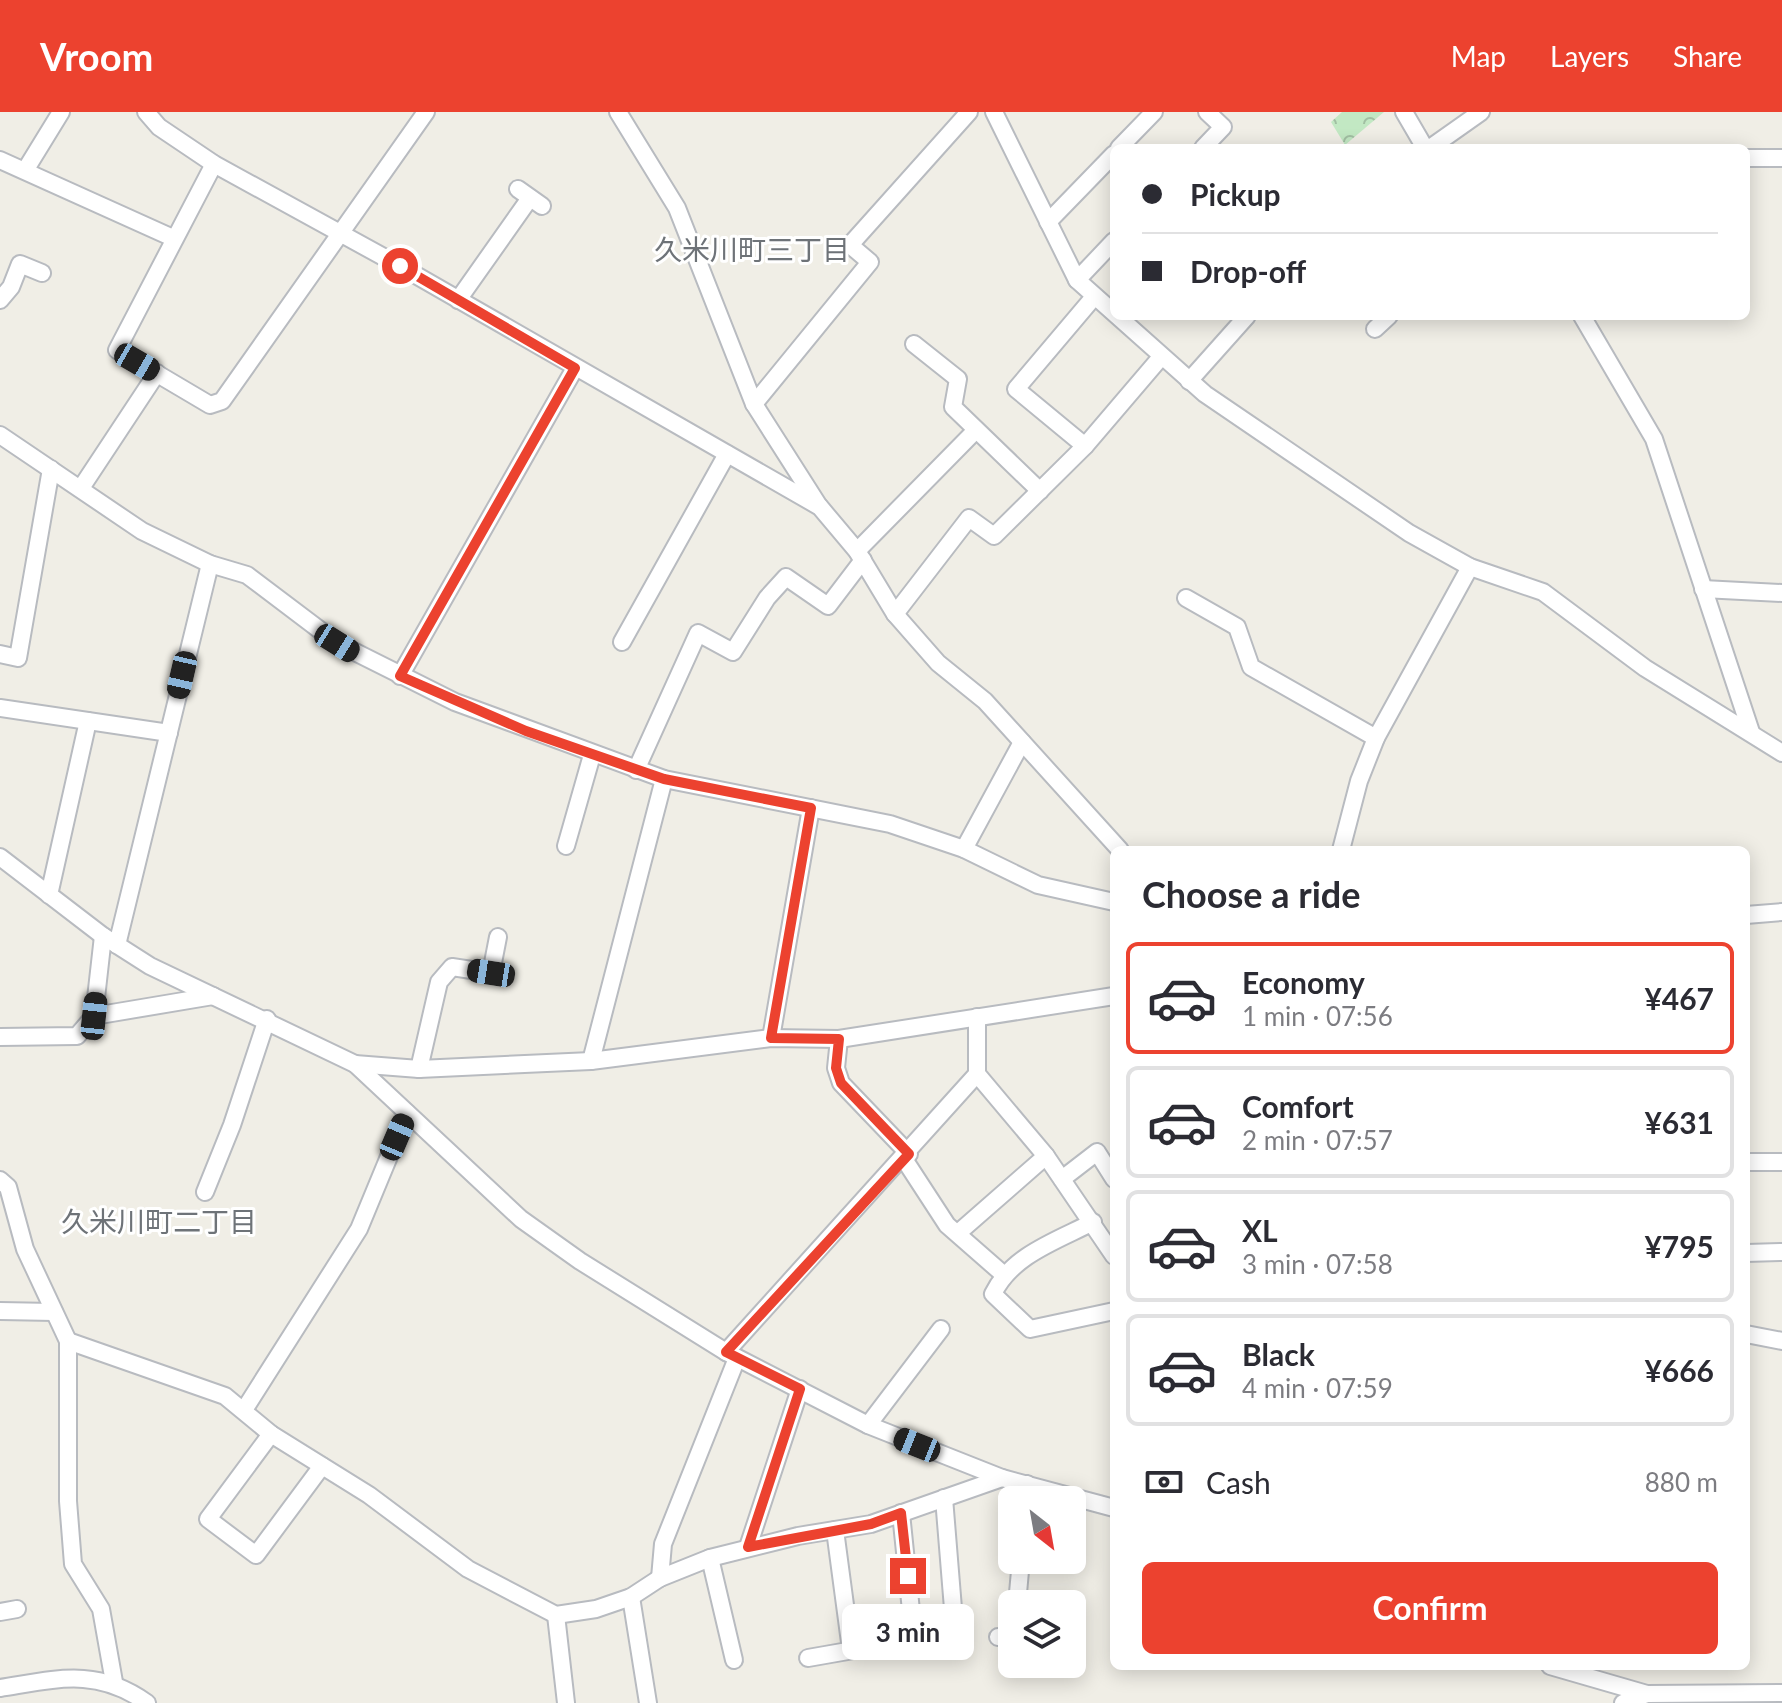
<!DOCTYPE html>
<meta charset="utf-8">
<style>
body{margin:0;font-family:Lato,"Noto Sans JP",sans-serif;background:#f7f7f7;color:#2b2b33;height:100vh;display:flex;flex-direction:column;font-size:30px;white-space:nowrap}
*{box-sizing:border-box;margin:0}
p{font-size:26px;color:#7c7c81}
.icon{flex:none;width:44px;height:44px;fill:none;stroke:currentColor;stroke-width:2;stroke-linecap:round;stroke-linejoin:round}
.map{position:relative;flex:1;overflow:hidden}
.panel{position:absolute;left:1110px;top:734px;width:640px;height:824px;display:flex;flex-direction:column;background:#fff;border-radius:12px;box-shadow:0 4px 20px #0003}
.panel>*{flex:none}
.hud{position:absolute;left:1110px;top:32px;width:640px;height:176px;border-radius:12px;box-shadow:0 4px 20px #0003;display:grid;align-content:center;height:176px;padding:0 32px;background:#fff}
.needle{width:52px;rotate:149deg}
.fabs{position:absolute;left:998px;top:1374px;display:grid;gap:16px}
.fabs a{display:grid;place-items:center;width:88px;height:88px;border-radius:12px;background:#fff;box-shadow:0 4px 20px #0003;font-size:40px}
.end{position:absolute;width:36px;height:36px;margin:-18px;border:10px solid #ec422f;background:#fff;box-shadow:0 0 0 4px #fff}
.from{border-radius:50%}
.bubble{position:absolute;height:56px;border-radius:12px;background:#fff;box-shadow:0 4px 20px #0003;font-size:26px;font-weight:700;line-height:56px;text-align:center}
.car{position:absolute;width:24px;height:48px;margin:-24px -12px;border-radius:10px;box-shadow:0 0 6px 2px #0007;background:linear-gradient(#222 24%,#8ab4d8 0 40%,#222 0 76%,#8ab4d8 0 86%,#222 0)}
.hud b{display:flex;align-items:center;gap:28px;height:76px;font-size:30px}
.hud b+b{border-top:2px solid #e1e1e2}
.hud i{width:20px;height:20px;background:#2b2b33}
ul{padding:0;list-style:none}
li{display:flex;align-items:center;gap:24px;height:112px;margin:0 16px 12px;padding:0 16px;border:4px solid #e1e1e2;border-radius:12px}
li div{flex:1}
li b{display:block;font-size:30px}
li em{font-style:normal;font-weight:700}
li.active{border-color:#ec422f}
li>.icon{width:72px;height:72px;stroke-width:1.5}
h2{padding:0 32px;font-size:36px;line-height:96px}
.pay{display:flex;align-items:center;gap:20px;height:88px;padding:0 32px;font-size:30px}
.pay p{margin-inline-start:auto}
.primary-button{display:flex;gap:16px;margin-top:auto;padding:16px 32px}
.primary-button a{flex:1;height:92px;border-radius:12px;background:#ec422f;color:#fff;font-size:32px;font-weight:700;line-height:92px;text-align:center}
header{display:flex;align-items:center;gap:48px;box-sizing:border-box;height:112px;padding:0 40px;background:#ec422f;color:#fff}
header strong{font-size:38px}
nav{display:flex;gap:44px;margin-inline-start:auto;font-size:28px}
.map>svg:first-child{display:block}
</style>
<header>
<strong>Vroom</strong>
<nav><a>Map</a><a>Layers</a><a>Share</a></nav>
</header>
<div class="map">
<svg width="1782" height="1591" viewBox="0 0 1782 1591">
<defs>
<pattern id="park-crowns" width="20" height="18" patternUnits="userSpaceOnUse" patternTransform="scale(2)"><rect width="20" height="18" fill="#c2e8c3"/><path d="M2 6a3 3 0 1 1 6 0M12 15a3 3 0 1 1 6 0" fill="none" stroke="#a1bfa2"/></pattern>
</defs>
<rect width="100%" height="100%" fill="#f0eee6"/>
<polygon fill="url(#park-crowns)" points="1342,0 1384,0 1345,33 1331,10"/>
<g fill="none" stroke-linecap="round" stroke-linejoin="round">
<g stroke="#b8bbc0" stroke-width="20">
<g id="street">
<polyline points="146,0 159,15 214,52 400,154 820,395 857,439 895,502 938,551 985,589 1120,738"/>
<polyline points="618,0 677,96 754,292 819,394"/>
<polyline points="994,0 1077,168 1205,282 1409,421 1470,455 1543,480 1645,556 1782,641"/>
<polyline points="1404,0 1425,36"/>
<polyline points="1119,36 1154,0"/>
<polyline points="1203,36 1223,15 1207,0"/>
<polyline points="1430,36 1481,0"/>
<polyline points="1746,46 1782,46"/>
<polyline points="0,48 173,126"/>
<polyline points="214,52 117,238 210,293 222,289 426,0"/>
<polyline points="26,57 61,0"/>
<polyline points="518,77 542,94"/>
<polyline points="1048,110 1114,42"/>
<polyline points="1077,168 1114,129"/>
<polyline points="0,188 11,175 20,152 42,161"/>
<polyline points="458,188 530,86"/>
<polyline points="1582,204 1654,327 1751,620"/>
<polyline points="1375,217 1389,204"/>
<polyline points="914,232 958,267 953,295 1040,379"/>
<polyline points="1189,269 1247,204"/>
<polyline points="754,292 870,150 850,133 969,0"/>
<polyline points="0,323 142,419 210,452 247,463 337,531 455,590 664,667 890,712 964,737 1038,773 1114,790"/>
<polyline points="1085,334 1016,277 1093,186"/>
<polyline points="81,376 157,261"/>
<polyline points="857,439 976,318"/>
<polyline points="1703,477 1782,481"/>
<polyline points="1186,486 1237,515 1251,555 1376,626"/>
<polyline points="895,502 969,406 994,424 1085,334 1161,245"/>
<polyline points="622,530 727,342"/>
<polyline points="0,542 18,546 51,357"/>
<polyline points="400,564 575,256"/>
<polyline points="0,596 169,621"/>
<polyline points="636,658 698,521 733,540 767,486 786,465 828,494 863,448"/>
<polyline points="566,734 592,643"/>
<polyline points="964,737 1022,630"/>
<polyline points="1341,738 1359,669 1376,626 1470,455"/>
<polyline points="0,745 103,824 150,854 355,952 521,1107 580,1149 726,1240 868,1313 1002,1366 1114,1396"/>
<polyline points="49,783 88,609"/>
<polyline points="1746,803 1782,800"/>
<polyline points="117,833 210,452"/>
<polyline points="94,904 213,884"/>
<polyline points="0,925 77,924 94,904 103,824"/>
<polyline points="771,926 811,696"/>
<polyline points="839,927 836,956 841,971 909,1042"/>
<polyline points="591,949 664,667"/>
<polyline points="355,952 419,957 591,949 771,926 839,927 1114,884"/>
<polyline points="419,957 439,870 452,855 491,861 498,825"/>
<polyline points="977,962 1046,1044 1114,1144"/>
<polyline points="904,1047 947,1113 1003,1162"/>
<polyline points="1746,1050 1782,1050"/>
<polyline points="1062,1067 1097,1040 1114,1067"/>
<polyline points="0,1068 8,1075 25,1137 68,1229 68,1389 73,1452 101,1497 114,1570"/>
<polyline points="205,1080 232,1013 267,907"/>
<path d="M1093,1110C1056,1129 1012,1143 993,1182L1030,1217L1114,1199"/>
<polyline points="958,1121 1046,1044"/>
<polyline points="1746,1141 1782,1140"/>
<polyline points="0,1199 54,1200"/>
<polyline points="1746,1222 1782,1229"/>
<polyline points="68,1229 225,1284 271,1322 369,1383 468,1457 556,1503 596,1497 631,1485 660,1466 710,1446 798,1424 871,1412 1002,1366"/>
<polyline points="726,1240 977,962 977,905"/>
<polyline points="244,1298 359,1117 407,1001"/>
<polyline points="868,1313 941,1217"/>
<polyline points="271,1322 208,1407 256,1443 322,1354"/>
<polyline points="1025,1388 1027,1372"/>
<polyline points="901,1401 914,1528 955,1521 944,1386"/>
<polyline points="835,1418 851,1538"/>
<polyline points="748,1435 800,1277"/>
<polyline points="710,1446 734,1548"/>
<polyline points="660,1466 663,1432 737,1246"/>
<polyline points="631,1485 648,1591"/>
<polyline points="1017,1492 1021,1448"/>
<polyline points="0,1500 17,1497"/>
<polyline points="556,1503 566,1591"/>
<polyline points="998,1525 1012,1526"/>
<polyline points="808,1546 882,1533"/>
<polyline points="1550,1554 1647,1582 1782,1581"/>
<path d="M0,1576C57,1567 97,1555 147,1591"/>
<polyline points="1623,1591 1647,1582"/>
</g>
</g>
<use href="#street" stroke="#fff" stroke-width="16"/>
</g>
<g fill="none" stroke-linecap="round" stroke-linejoin="round">
<polyline stroke="#ec422f" stroke-width="10" points="400,154 575,256 400,564 526,619 664,667 811,696 771,926 839,927 836,956 841,971 909,1042 726,1240 800,1277 748,1435 871,1412 901,1401 908,1464"/>
</g>
<g text-anchor="middle" dominant-baseline="central" stroke-width="6" stroke-linejoin="round" paint-order="stroke">
<g font-size="28" fill="#6e7378" stroke="#fff">
<text x="752" y="137">久米川町三丁目</text>
<text x="159" y="1109">久米川町二丁目</text>
</g>
</g>
</svg>
<div class="fabs">
<a><svg class="needle" viewBox="-14 -14 28 28"><path d="M0-13l5 13h-10z" fill="#e53935"/><path d="M0 13l5-13h-10z" fill="#7c7c81"/></svg></a>
<a><svg class="icon" aria-label="layers" viewBox="0 0 24 24"><path d="M12 4l9 5-9 5-9-5zM3 14l9 5 9-5"/></svg></a>
</div>
<i class="end from" style="left:400px;top:154px"></i>
<i class="end" style="left:908px;top:1464px"></i>
<div class="bubble" style="left:842px;top:1492px;width:132px">3 min</div>
<i class="car" style="left:137px;top:250px;rotate:120deg"></i>
<i class="car" style="left:337px;top:531px;rotate:122deg"></i>
<i class="car" style="left:182px;top:563px;rotate:193deg"></i>
<i class="car" style="left:491px;top:861px;rotate:279deg"></i>
<i class="car" style="left:94px;top:904px;rotate:6deg"></i>
<i class="car" style="left:397px;top:1025px;rotate:23deg"></i>
<i class="car" style="left:917px;top:1333px;rotate:292deg"></i>
<div class="hud">
<b><i class="from"></i>Pickup</b>
<b><i></i>Drop-off</b>
</div>
<section class="panel">
<h2>Choose a ride</h2>
<ul>
<li class="active"><svg class="icon" aria-label="car" viewBox="0 0 24 24"><path d="M5 17H2v-5l4-1 3-4h7l3 4 3 1v5h-3M9 17h6M6 11h13"/><circle cx="7" cy="17" r="2"/><circle cx="17" cy="17" r="2"/></svg><div><b>Economy</b><p>1 min · 07:56</p></div><em>¥467</em></li>
<li><svg class="icon" aria-label="car" viewBox="0 0 24 24"><path d="M5 17H2v-5l4-1 3-4h7l3 4 3 1v5h-3M9 17h6M6 11h13"/><circle cx="7" cy="17" r="2"/><circle cx="17" cy="17" r="2"/></svg><div><b>Comfort</b><p>2 min · 07:57</p></div><em>¥631</em></li>
<li><svg class="icon" aria-label="car" viewBox="0 0 24 24"><path d="M5 17H2v-5l4-1 3-4h7l3 4 3 1v5h-3M9 17h6M6 11h13"/><circle cx="7" cy="17" r="2"/><circle cx="17" cy="17" r="2"/></svg><div><b>XL</b><p>3 min · 07:58</p></div><em>¥795</em></li>
<li><svg class="icon" aria-label="car" viewBox="0 0 24 24"><path d="M5 17H2v-5l4-1 3-4h7l3 4 3 1v5h-3M9 17h6M6 11h13"/><circle cx="7" cy="17" r="2"/><circle cx="17" cy="17" r="2"/></svg><div><b>Black</b><p>4 min · 07:59</p></div><em>¥666</em></li>
</ul>
<div class="pay"><svg class="icon" aria-label="cash" viewBox="0 0 24 24"><path d="M3 7h18v10H3z"/><circle cx="12" cy="12" r="2"/></svg>Cash<p>880 m</p></div>
<div class="primary-button"><a>Confirm</a></div>
</section>
</div>
